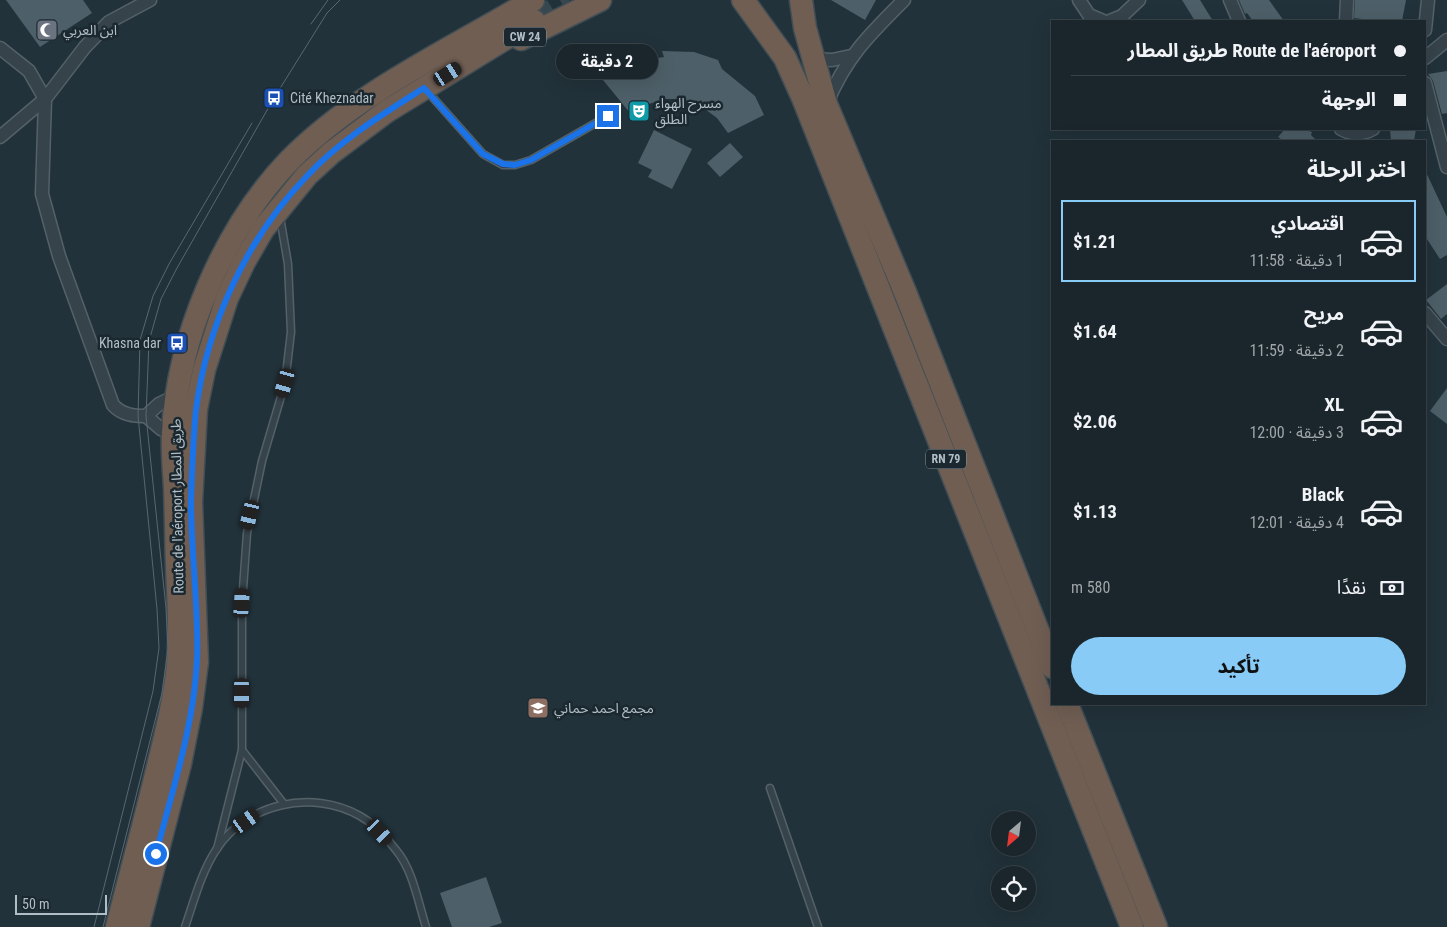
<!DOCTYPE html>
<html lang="ar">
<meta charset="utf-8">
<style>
body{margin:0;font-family:"Roboto Condensed","Noto Sans Arabic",sans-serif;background:#273238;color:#f1f3f6;direction:rtl;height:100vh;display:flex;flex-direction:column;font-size:19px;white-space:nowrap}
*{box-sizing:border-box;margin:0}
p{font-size:16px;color:#9fa5a9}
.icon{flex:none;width:28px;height:28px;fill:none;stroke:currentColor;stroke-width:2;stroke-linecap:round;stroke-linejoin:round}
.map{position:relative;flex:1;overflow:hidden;direction:ltr}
.drawer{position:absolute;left:1051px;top:140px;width:375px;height:565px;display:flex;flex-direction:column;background:#1a262c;border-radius:0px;box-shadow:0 5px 20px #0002,0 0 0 1px #384348;direction:rtl}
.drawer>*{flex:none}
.hud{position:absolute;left:1051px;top:20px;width:375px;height:110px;border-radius:0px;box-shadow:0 5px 20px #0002,0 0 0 1px #384348;direction:rtl;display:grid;align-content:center;height:110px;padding:0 20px;background:#1a262c}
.needle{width:32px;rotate:208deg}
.fabs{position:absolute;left:991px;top:811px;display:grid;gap:10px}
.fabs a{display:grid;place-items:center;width:45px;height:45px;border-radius:50%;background:#1a262c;box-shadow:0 5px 20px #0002,0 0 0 1px #384348;font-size:25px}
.scale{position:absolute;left:15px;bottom:12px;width:92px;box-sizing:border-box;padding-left:5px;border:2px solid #b1bec6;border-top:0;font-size:14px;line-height:18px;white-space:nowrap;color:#b1bec6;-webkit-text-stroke:4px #1b282f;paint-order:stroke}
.end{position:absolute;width:22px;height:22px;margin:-11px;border:6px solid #1a73e8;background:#fff;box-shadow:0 0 0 2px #fff}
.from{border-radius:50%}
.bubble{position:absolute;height:35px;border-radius:18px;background:#1a262c;box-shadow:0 5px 20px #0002,0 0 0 1px #384348;font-size:16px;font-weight:700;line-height:35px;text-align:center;direction:rtl}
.car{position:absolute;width:15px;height:30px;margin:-15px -8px;border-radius:6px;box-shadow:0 0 4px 1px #0007;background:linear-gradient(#222 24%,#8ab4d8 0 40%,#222 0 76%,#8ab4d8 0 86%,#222 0)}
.hud b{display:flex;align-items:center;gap:18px;height:48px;font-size:19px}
.hud b+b{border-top:1px solid #384348}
.hud i{width:12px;height:12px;background:#f1f3f6}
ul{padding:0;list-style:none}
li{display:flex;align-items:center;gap:15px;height:82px;margin:0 10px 8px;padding:0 10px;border:2px solid transparent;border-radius:0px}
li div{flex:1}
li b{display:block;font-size:19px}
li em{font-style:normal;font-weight:700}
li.selected{border-color:#87cbf6}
li>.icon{width:45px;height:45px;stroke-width:1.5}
h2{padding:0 20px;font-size:22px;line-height:60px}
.pay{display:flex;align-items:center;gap:12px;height:55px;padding:0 20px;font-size:19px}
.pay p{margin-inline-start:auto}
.cta{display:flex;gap:10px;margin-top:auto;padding:10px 20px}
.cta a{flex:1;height:58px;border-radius:30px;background:#87cbf6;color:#111;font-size:20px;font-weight:700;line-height:58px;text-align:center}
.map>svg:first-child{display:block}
</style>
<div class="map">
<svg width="1447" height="927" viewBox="0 0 1447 927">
<rect width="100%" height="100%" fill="#22323a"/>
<g fill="#4d5f68">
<polygon points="6,0 83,0 92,13 40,47"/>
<polygon points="831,0 876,0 865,20"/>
<polygon points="1182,0 1200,0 1213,21 1195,21"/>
<polygon points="1239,0 1269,0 1284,21 1253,21 1247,13 1245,14"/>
<polygon points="1355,0 1406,0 1402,21 1379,21 1354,18"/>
<polygon points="662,51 694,52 718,60 722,69 755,96 764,115 728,133 717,118 702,107 682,99 664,99 643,106 630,113 603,80 620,68 640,61 664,57"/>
<polygon points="1447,71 1447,113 1442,114 1433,81 1428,74"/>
<polygon points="1285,129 1302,129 1312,132 1311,135 1317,141 1284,141 1278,137"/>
<polygon points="1390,129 1416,129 1414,141 1391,141"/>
<polygon points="654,130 692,149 672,189 648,177 652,170 638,163"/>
<polygon points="730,143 743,157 720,177 707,163"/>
<polygon points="1425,170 1447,217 1447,255 1440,259 1425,236"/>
<polygon points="1447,284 1447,314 1441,319 1426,300"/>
<polygon points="1447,388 1447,424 1430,411"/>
<polygon points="486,877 502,923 489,927 452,927 440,893"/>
</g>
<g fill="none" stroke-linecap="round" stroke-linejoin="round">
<polyline stroke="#37474f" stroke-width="22" stroke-dasharray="22 11" stroke-linecap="butt" points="534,21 569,0"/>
<g stroke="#546168" stroke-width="9">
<g id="lane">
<polyline points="427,91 483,154 503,165 515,165 531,160 608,116"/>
<polyline points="242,750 284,804"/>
<polyline points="770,788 818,927"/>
<polyline points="217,849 242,750 242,603 247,533 262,461 285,383 291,332 288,264 280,217"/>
<path d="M185,927C194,901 201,873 216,850C246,803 312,789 360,816C373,823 387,838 396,850C413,870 418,902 426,927"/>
</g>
</g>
<g stroke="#546168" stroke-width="15">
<g id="street">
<polyline points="1079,0 1089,15 1103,21"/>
<polyline points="1230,0 1239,21"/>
<polyline points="1110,21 1122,16 1139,0"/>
<polyline points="1346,21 1347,0"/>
<polyline points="1425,30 1428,0"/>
<path d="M0,48L29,71L45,99L42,194L59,256L113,405C122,415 134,416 146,416L159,404L178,395"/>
<polyline points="1425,58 1447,40"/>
<polyline points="813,59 832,60 851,56"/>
<polyline points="1425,83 1447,167"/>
<path d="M827,103C846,57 870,34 904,0"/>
<path d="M1341,129C1352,135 1362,135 1373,129"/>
<polyline points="0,137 45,99 85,47 109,22 150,0"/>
<polyline points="1425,313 1447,339"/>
<polyline points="146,416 161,429 173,435"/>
</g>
</g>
<g stroke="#414e55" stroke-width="25">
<g id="highway">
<polyline points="743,0 785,58 803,98 1132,927"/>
<polyline points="801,0 805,28 826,104 905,292 1052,667"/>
<polyline points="521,39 600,0"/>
<polyline points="1067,704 1156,927"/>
<path d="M117,927C131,872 146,817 159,762C167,729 175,697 178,664C181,631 178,599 177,565C176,540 176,514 175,488C174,470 172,452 173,433C177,339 224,228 290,160C357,92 452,49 533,0"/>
<polyline points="138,927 180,764 191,708 197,662 191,502 196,409 204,370 227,298 244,262 263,229 307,175 331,153 387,111 534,21"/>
</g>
</g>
<use href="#lane" stroke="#36434b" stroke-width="6"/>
<use href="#street" stroke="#36434b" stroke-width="12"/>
<use href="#highway" stroke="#705e53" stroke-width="22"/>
<g stroke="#586872" stroke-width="1">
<polyline points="311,24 328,0"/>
<polyline points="94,927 153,691 159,648 157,609 138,416 140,340 153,296 169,264 252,123"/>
<polyline points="103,927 162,693 168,649 166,608 146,416 149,341 161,299 177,268 274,98 327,13 340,0"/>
</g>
</g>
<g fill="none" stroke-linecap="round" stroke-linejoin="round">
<path stroke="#1a73e8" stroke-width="6" d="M156,854C172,791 194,726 197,660C199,607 191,554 191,501C192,470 193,440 196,410C207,324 247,238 307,176C340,140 383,114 424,88L483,154L503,164L515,165L531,160L608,116"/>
</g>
<defs>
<g id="mosque-square" transform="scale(1.125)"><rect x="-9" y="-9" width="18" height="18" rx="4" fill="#6b7280" stroke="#1b282f"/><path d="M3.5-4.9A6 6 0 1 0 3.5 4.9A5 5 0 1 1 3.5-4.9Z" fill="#fff"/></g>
<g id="bus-square" transform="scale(1.125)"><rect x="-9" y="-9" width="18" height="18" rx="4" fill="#1a4fb4" stroke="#1b282f"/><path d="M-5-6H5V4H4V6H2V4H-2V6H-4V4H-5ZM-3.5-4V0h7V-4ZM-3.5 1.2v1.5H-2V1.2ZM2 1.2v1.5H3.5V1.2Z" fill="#fff"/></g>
<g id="theatre-square" transform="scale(1.125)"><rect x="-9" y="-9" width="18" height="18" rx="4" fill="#0f9aa8" stroke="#1b282f"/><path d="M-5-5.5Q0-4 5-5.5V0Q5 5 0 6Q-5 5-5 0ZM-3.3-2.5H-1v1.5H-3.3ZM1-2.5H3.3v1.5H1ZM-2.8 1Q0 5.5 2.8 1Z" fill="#fff"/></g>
<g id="university-square" transform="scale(1.125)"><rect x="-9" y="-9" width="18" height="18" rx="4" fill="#8d6e63" stroke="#1b282f"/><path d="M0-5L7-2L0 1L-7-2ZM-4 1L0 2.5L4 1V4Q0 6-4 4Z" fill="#fff"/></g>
</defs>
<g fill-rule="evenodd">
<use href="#mosque-square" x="47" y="30"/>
<use href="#bus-square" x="274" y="98"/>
<use href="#theatre-square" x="639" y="111"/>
<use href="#bus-square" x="177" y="343"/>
<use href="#university-square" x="538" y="708"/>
</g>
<g text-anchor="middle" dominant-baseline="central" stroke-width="5" stroke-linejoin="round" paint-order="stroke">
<g fill="#1b282f" stroke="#849199" stroke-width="1">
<rect x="504" y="27.5" width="42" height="19" rx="4"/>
<rect x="926" y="449.5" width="40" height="19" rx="4"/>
</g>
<g font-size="12" font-weight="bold" fill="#b1bec6">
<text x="525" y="37">CW 24</text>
<text x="946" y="459">RN 79</text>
</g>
<g font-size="14" fill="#b1bec6" stroke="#1b282f" text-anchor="start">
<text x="63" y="30">ابن العربي</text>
<text x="290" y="98">Cité Kheznadar</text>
<text x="655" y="103">مسرح الهواء<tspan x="655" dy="16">الطلق</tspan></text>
<text x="161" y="343" text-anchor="end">Khasna dar</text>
<text x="554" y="708">مجمع احمد حماني</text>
</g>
<g font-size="14" fill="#b1bec6" stroke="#1b282f">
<text transform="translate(177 506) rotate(-91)">Route de l'aéroport طريق المطار</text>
</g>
</g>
</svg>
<div class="fabs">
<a><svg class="needle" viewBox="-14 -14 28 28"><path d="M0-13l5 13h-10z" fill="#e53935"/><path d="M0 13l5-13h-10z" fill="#9fa5a9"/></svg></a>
<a><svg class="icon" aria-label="locate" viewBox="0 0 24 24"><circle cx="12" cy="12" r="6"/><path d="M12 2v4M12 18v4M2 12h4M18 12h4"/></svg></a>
</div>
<div class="scale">50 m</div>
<i class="end from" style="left:156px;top:854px"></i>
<i class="end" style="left:608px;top:116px"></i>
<div class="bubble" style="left:556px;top:44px;width:102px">2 دقيقة</div>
<i class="car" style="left:448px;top:74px;rotate:58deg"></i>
<i class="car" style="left:285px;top:383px;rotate:196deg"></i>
<i class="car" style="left:250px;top:515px;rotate:193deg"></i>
<i class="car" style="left:242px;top:603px;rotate:4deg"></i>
<i class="car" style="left:242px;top:693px;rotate:180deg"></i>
<i class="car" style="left:246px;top:821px;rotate:55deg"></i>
<i class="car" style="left:380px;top:832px;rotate:137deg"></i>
<div class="hud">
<b><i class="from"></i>Route de l'aéroport طريق المطار</b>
<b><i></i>الوجهة</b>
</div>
<section class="drawer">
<h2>اختر الرحلة</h2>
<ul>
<li class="selected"><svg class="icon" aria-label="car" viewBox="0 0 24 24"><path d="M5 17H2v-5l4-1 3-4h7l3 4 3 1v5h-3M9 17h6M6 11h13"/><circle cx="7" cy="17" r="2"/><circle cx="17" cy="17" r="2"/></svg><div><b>اقتصادي</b><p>1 دقيقة · 11:58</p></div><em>$1.21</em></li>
<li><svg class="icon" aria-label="car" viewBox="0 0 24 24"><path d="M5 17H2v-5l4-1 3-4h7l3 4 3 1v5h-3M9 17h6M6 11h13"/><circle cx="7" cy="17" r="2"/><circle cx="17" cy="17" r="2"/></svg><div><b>مريح</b><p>2 دقيقة · 11:59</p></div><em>$1.64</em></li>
<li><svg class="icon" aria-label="car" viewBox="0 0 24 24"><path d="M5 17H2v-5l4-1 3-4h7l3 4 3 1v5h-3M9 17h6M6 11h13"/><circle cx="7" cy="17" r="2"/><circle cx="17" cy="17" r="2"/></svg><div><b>XL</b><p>3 دقيقة · 12:00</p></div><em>$2.06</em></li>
<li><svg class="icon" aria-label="car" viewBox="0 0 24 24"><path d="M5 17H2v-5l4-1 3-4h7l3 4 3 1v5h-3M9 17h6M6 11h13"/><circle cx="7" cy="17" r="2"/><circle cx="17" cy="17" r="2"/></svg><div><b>Black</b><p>4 دقيقة · 12:01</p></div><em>$1.13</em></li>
</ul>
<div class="pay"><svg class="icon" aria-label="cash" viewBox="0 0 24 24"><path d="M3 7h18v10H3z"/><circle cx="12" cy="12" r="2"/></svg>نقدًا<p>580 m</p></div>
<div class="cta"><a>تأكيد</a></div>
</section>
</div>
